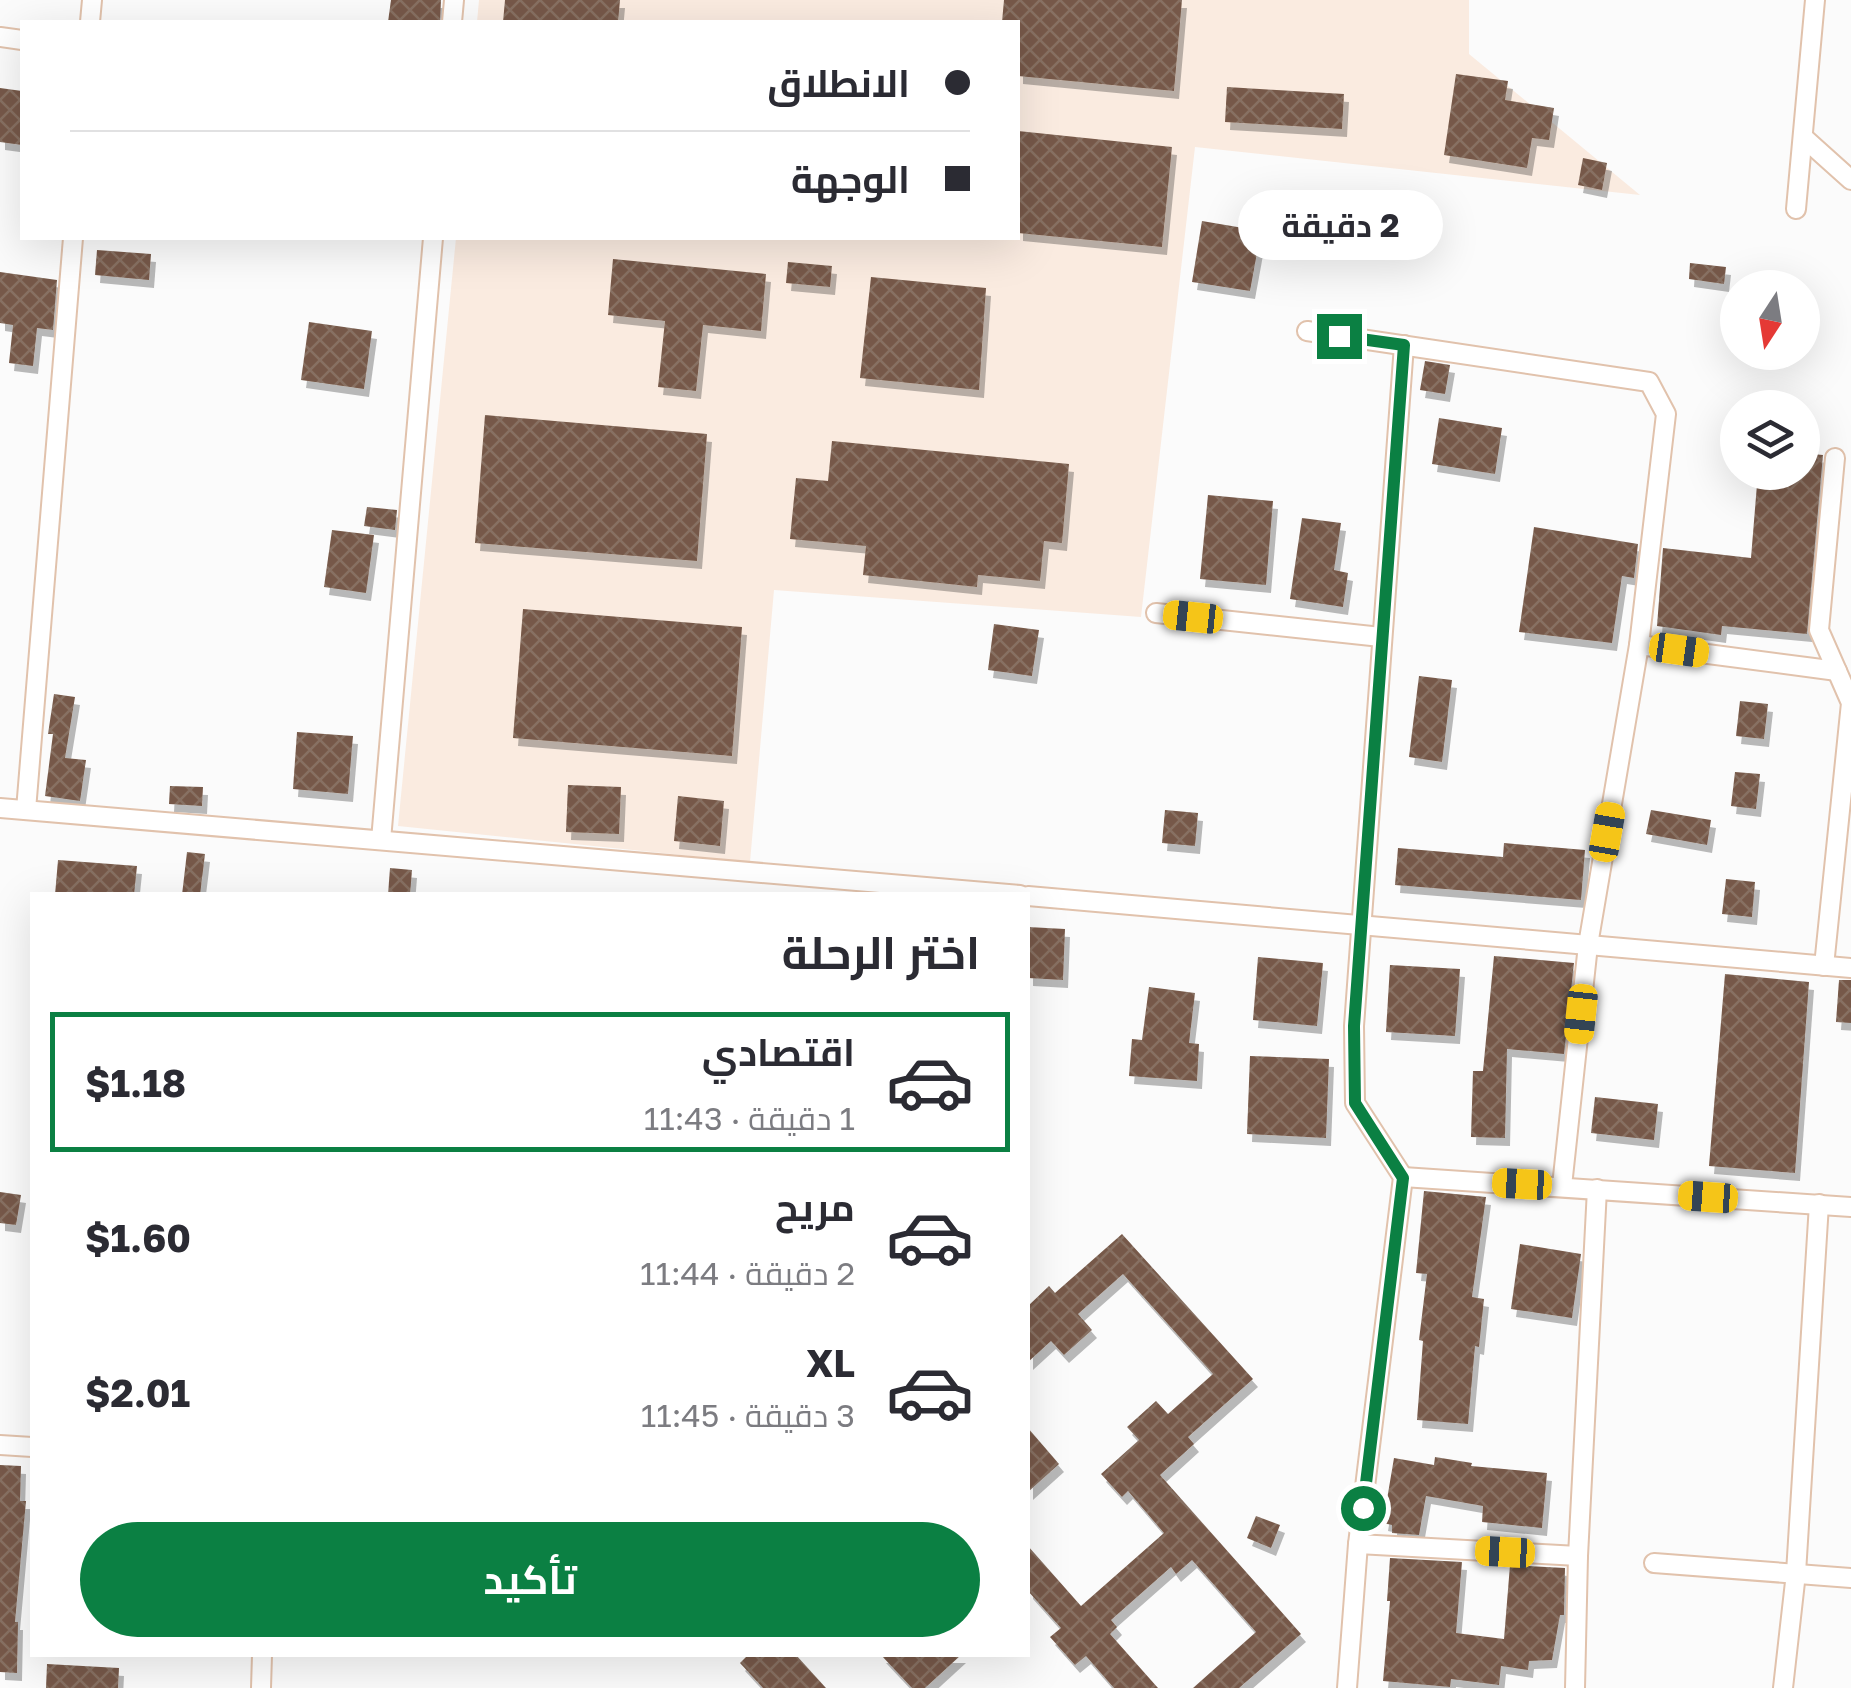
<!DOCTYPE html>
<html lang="ar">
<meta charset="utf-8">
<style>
body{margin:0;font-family:"Golos Text",Cairo,sans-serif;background:#f7f7f7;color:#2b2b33;direction:rtl;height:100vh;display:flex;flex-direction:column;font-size:38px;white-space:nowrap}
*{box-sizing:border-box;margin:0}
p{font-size:32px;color:#7c7c81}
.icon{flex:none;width:55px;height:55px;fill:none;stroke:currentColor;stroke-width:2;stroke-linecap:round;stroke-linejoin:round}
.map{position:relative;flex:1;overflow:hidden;direction:ltr}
.side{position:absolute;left:30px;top:892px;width:1000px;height:765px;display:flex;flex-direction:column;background:#fff;border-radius:0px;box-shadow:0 10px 40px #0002;direction:rtl}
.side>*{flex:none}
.hud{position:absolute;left:20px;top:20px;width:1000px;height:220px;border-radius:0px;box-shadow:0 10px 40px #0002;direction:rtl;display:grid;align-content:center;height:220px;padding:0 50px;background:#fff}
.needle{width:65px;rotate:192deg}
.buttons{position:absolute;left:1720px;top:270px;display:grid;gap:20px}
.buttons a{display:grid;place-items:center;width:100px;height:100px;border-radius:50%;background:#fff;box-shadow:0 10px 40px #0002;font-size:50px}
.end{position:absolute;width:45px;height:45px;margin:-22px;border:12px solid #0b8043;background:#fff;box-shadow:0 0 0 5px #fff}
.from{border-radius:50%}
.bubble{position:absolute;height:70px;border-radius:35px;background:#fff;box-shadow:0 10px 40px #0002;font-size:32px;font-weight:700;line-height:70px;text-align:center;direction:rtl}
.car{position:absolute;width:30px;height:60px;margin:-30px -15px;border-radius:12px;box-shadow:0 0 8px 2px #0007;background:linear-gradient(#f5c518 24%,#345 0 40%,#f5c518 0 76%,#345 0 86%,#f5c518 0)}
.hud b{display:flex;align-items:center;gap:35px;height:95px;font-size:38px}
.hud b+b{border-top:2px solid #e1e1e2}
.hud i{width:25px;height:25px;background:#2b2b33}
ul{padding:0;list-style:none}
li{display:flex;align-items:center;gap:30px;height:140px;margin:0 20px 15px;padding:0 30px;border:5px solid transparent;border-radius:0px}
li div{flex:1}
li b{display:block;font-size:38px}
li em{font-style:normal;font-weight:700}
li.active{border-color:#0b8043}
li>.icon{width:90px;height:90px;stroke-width:1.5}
h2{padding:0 50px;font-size:45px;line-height:120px}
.action{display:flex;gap:20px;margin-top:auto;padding:20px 50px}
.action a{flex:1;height:115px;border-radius:60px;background:#0b8043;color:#fff;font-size:40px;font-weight:700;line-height:115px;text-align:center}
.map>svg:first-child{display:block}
</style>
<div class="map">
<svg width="1851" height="1688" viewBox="0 0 1851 1688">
<defs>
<pattern id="building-cross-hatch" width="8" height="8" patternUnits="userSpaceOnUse" patternTransform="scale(2.5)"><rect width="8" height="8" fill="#765948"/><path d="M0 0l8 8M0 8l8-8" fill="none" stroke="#877063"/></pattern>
<filter id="shadow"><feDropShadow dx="5" dy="8" stdDeviation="0" flood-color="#0004"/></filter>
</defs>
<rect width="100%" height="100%" fill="#fbfbfb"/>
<polygon fill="#faebe0" points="479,0 1469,0 1469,54 1640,195 1195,147 1141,617 774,590 750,862 398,826 456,238 1018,238 1018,22 477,22"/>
<g fill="url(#building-cross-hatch)" filter="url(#shadow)">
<polygon points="391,0 441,0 440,22 388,22"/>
<polygon points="505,0 620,0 618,22 503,22"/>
<polygon points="1004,0 1182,0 1174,91 1018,76 1018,22 1002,22"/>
<polygon points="1456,74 1508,81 1505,100 1554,108 1549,140 1532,138 1527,168 1444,155"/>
<polygon points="1227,87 1344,94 1342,129 1225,122"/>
<polygon points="0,88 22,91 22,145 0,142"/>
<polygon points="1018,131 1172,147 1162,247 1018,233"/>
<polygon points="1583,158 1607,163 1602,190 1578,185"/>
<polygon points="1202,221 1261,231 1250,291 1192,282"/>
<polygon points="97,250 151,254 149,280 95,275"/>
<polygon points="613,259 766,274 761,331 703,325 696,391 658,387 665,321 608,315"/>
<polygon points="788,262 832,266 830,287 786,283"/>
<polygon points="1690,263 1726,267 1724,284 1689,279"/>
<polygon points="0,272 57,280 53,330 37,328 33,366 9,363 13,325 0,323"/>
<polygon points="871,277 986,288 979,390 860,378"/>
<polygon points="309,322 372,331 364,389 301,380"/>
<polygon points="1425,361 1450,365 1445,394 1420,390"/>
<polygon points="485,415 707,434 697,561 475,543"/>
<polygon points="1439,418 1502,428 1495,474 1432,464"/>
<polygon points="832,441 1069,464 1062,543 1044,541 1040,581 978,575 977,587 863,575 866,546 790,539 796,478 828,481"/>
<polygon points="1802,453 1823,455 1807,634 1722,626 1721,635 1657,626 1663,548 1751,558 1758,472 1802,472"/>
<polygon points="1208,495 1273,501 1266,585 1200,579"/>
<polygon points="367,507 397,510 395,530 364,526"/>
<polygon points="1302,518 1341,523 1334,570 1348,573 1343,607 1290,599"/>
<polygon points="1534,527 1638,544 1634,578 1622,576 1612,643 1519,632"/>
<polygon points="332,530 374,535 366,593 324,587"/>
<polygon points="523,609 742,627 732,756 513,738"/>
<polygon points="994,624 1039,630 1032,676 988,670"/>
<polygon points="1419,676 1452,680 1442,762 1409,757"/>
<polygon points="54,694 75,697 65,758 86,760 80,801 45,796 53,734 48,734"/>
<polygon points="1740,701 1768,704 1764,739 1736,736"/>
<polygon points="297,732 353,736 348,794 293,789"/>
<polygon points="1735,772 1760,774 1756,809 1731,806"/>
<polygon points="568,785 621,787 619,834 566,832"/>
<polygon points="170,786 203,787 202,806 169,804"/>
<polygon points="678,796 724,801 720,846 674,841"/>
<polygon points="1165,810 1198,813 1195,846 1162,843"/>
<polygon points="1651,810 1711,820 1707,845 1646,834"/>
<polygon points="1504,843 1585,850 1581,900 1395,885 1398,848 1503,857"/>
<polygon points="187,852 205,854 200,895 182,895"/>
<polygon points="58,860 137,866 134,895 55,895"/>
<polygon points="390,868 412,870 410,895 388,895"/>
<polygon points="1726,879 1755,882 1752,917 1722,914"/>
<polygon points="1028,927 1065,929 1063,980 1028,978"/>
<polygon points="1494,956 1574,963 1564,1054 1507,1049 1505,1138 1471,1137 1473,1071 1483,1071"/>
<polygon points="1258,957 1323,963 1317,1026 1253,1020"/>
<polygon points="1390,965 1460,969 1455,1036 1386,1032"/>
<polygon points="1725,974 1809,982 1795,1173 1709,1166"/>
<polygon points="1839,980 1851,980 1851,1023 1836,1022"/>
<polygon points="1149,987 1195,993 1189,1043 1199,1044 1197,1081 1129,1076 1132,1039 1142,1040"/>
<polygon points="1250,1056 1329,1059 1326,1138 1247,1134"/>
<polygon points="1595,1097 1658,1104 1654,1140 1591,1133"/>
<polygon points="1424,1191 1486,1197 1472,1297 1484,1299 1479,1347 1475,1346 1468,1424 1417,1420 1423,1341 1419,1340 1427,1274 1416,1273"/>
<polygon points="0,1192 21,1195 16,1225 0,1223"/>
<polygon points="1122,1234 1253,1379 1188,1437 1194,1444 1160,1475 1301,1634 1239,1688 1193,1688 1256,1632 1192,1560 1176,1574 1171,1567 1111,1620 1117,1627 1110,1634 1158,1688 1114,1688 1086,1656 1075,1665 1050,1637 1061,1628 1028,1591 1028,1546 1081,1606 1164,1533 1128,1491 1122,1497 1101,1474 1139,1440 1127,1427 1156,1401 1168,1414 1213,1374 1123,1274 1078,1314 1092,1330 1064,1355 1051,1341 1028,1362 1028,1306 1049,1286 1055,1293"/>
<polygon points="1520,1244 1581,1254 1572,1318 1511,1309"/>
<polygon points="1028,1428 1059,1464 1028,1492"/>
<polygon points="1435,1457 1472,1463 1471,1466 1547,1473 1542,1528 1482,1522 1483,1506 1426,1496 1419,1535 1392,1533 1392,1525 1383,1523 1394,1458 1434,1465"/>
<polygon points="0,1465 21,1466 20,1501 26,1501 15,1622 18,1622 17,1673 0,1672"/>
<polygon points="1256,1516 1280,1525 1271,1548 1247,1538"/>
<polygon points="1390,1558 1462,1562 1456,1633 1504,1639 1510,1565 1565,1568 1564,1615 1560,1615 1552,1660 1529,1661 1528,1670 1501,1666 1499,1685 1451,1679 1450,1687 1383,1681 1390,1601 1387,1601"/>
<polygon points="748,1655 796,1655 826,1688 763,1688 740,1663"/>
<polygon points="881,1655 961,1655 925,1688 912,1688"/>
<polygon points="47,1664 119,1668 118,1688 46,1688"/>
</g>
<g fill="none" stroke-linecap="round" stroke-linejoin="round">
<g stroke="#e1c2ac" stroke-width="22">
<g id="minor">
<polyline points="90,22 92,0"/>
<polyline points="452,22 454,0"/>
<polyline points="0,37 22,40"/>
<polyline points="1803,137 1851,180"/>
<polyline points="1796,209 1815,0"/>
<polyline points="1307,331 1649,382 1666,414 1639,645 1588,945 1562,1186"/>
<polyline points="1156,613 1381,637"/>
<polyline points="1639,645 1837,671"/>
<polyline points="0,808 1020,895"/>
<polyline points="26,810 73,238"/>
<polyline points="381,840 433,238"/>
<polyline points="1028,896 1851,968"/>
<polyline points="1824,966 1851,703 1819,630 1835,458"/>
<polyline points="1403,1177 1851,1207"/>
<polyline points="0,1445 32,1447"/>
<polyline points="1358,1544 1578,1556"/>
<polyline points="1654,1563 1851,1578"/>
<polyline points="261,1688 262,1655"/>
<polyline points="1347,1688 1358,1544 1403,1177 1355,1103 1354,1026 1404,345"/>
<polyline points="1575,1688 1578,1556 1597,1189"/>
<polyline points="1783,1688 1796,1573 1819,1204"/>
</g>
</g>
<use href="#minor" stroke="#fff" stroke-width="18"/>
</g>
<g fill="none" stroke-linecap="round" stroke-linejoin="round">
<polyline stroke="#0b8043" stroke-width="12" points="1339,336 1404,345 1354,1026 1355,1103 1403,1178 1363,1508"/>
</g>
</svg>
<div class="buttons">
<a><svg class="needle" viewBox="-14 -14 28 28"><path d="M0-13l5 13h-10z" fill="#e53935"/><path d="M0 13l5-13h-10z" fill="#7c7c81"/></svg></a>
<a><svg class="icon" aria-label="layers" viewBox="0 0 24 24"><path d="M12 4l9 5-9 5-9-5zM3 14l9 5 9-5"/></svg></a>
</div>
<i class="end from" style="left:1363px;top:1508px"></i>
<i class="end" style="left:1339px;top:336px"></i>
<div class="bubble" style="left:1238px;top:190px;width:205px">2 دقيقة</div>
<i class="car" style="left:1193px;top:617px;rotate:276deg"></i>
<i class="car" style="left:1679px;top:650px;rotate:98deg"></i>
<i class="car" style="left:1607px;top:832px;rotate:10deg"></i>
<i class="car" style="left:1581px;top:1014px;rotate:186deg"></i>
<i class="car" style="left:1522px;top:1184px;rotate:273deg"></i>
<i class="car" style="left:1708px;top:1197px;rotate:274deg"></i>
<i class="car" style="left:1505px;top:1552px;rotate:273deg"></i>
<div class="hud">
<b><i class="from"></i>الانطلاق</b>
<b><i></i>الوجهة</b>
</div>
<section class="side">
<h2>اختر الرحلة</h2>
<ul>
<li class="active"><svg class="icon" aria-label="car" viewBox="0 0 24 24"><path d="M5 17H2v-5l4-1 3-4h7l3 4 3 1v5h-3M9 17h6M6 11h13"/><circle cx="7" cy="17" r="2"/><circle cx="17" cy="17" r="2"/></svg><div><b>اقتصادي</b><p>1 دقيقة · 11:43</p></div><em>$1.18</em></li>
<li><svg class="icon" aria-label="car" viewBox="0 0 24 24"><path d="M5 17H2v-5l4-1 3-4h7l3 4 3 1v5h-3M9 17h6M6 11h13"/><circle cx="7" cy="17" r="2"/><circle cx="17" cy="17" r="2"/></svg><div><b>مريح</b><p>2 دقيقة · 11:44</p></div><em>$1.60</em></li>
<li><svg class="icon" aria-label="car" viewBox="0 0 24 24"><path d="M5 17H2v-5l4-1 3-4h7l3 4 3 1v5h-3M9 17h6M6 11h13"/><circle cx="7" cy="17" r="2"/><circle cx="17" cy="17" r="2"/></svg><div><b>XL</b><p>3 دقيقة · 11:45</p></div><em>$2.01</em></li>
</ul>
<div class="action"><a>تأكيد</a></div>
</section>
</div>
